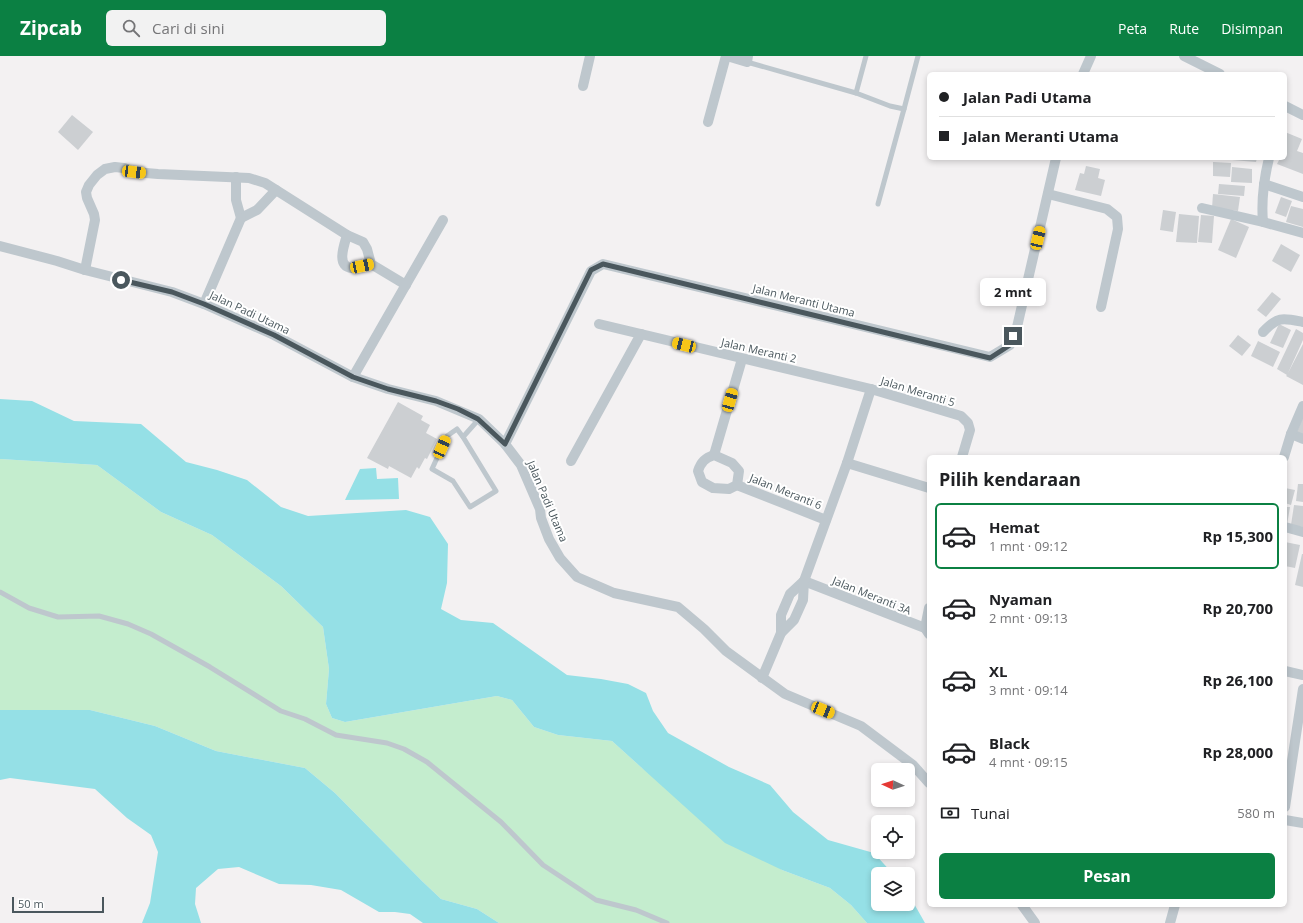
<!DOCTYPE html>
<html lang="id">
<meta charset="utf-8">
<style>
body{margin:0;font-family:"Open Sans",sans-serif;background:#f2f2f2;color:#202124;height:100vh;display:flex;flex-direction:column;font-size:15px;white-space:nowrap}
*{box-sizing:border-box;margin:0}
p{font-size:13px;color:#757577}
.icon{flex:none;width:22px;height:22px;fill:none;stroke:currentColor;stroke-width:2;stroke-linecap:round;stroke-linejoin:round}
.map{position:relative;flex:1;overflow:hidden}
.drawer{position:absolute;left:927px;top:399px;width:360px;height:452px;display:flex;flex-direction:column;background:#fff;border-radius:6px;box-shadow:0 2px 6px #0003}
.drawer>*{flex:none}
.banner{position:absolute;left:927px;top:16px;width:360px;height:88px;border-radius:6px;box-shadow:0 2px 6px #0003;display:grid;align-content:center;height:88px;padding:0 12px;background:#fff}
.needle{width:26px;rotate:273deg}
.controls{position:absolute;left:871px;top:707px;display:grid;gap:8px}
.controls a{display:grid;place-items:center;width:44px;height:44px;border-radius:6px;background:#fff;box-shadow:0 2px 6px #0003;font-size:20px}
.scale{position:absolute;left:12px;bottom:10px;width:92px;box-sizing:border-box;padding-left:4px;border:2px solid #4a575d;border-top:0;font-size:11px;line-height:14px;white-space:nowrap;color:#4a575d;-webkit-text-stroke:3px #fff;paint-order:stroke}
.end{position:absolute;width:18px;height:18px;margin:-9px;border:5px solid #4a575d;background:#fff;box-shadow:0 0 0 2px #fff}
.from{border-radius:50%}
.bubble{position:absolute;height:28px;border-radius:6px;background:#fff;box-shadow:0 2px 6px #0003;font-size:13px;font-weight:700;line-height:28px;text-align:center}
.car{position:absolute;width:12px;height:24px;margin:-12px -6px;border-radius:5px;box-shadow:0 0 3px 1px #0007;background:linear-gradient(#f5c518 24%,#345 0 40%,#f5c518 0 76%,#345 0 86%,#f5c518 0)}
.banner b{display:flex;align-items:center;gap:14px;height:38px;font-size:15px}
.banner b+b{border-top:1px solid #e0e0e0}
.banner i{width:10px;height:10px;background:#202124}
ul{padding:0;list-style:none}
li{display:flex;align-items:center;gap:12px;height:66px;margin:0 8px 6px;padding:0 4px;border:2px solid transparent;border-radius:6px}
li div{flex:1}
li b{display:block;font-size:15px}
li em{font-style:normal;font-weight:700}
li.on{border-color:#0b8043}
li>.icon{width:36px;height:36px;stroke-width:1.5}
h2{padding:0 12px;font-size:18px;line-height:48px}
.pay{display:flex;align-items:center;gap:10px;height:44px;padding:0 12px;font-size:15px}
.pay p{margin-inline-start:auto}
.button{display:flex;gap:8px;margin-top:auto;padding:8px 12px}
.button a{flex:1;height:46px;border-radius:6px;background:#0b8043;color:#fff;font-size:16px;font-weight:700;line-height:46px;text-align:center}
header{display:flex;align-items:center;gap:24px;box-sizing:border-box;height:56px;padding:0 20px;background:#0b8043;color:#fff}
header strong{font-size:19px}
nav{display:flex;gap:22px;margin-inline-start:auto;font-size:14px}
.search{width:280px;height:36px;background:#f2f2f2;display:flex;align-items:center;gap:10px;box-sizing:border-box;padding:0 14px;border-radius:6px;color:#757577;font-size:15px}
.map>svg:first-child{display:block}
</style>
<header>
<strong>Zipcab</strong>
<div class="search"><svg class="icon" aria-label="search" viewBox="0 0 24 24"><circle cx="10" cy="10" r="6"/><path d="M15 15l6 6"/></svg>Cari di sini</div>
<nav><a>Peta</a><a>Rute</a><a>Disimpan</a></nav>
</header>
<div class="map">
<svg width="1303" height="867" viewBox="0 0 1303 867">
<rect width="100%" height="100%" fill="#f3f1f2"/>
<polygon fill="#c4edce" points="0,403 97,409 161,456 212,479 281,530 323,571 329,613 326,648 332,662 345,666 497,640 512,644 534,671 558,679 612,685 642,712 782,814 830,832 851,849 867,867 499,867 477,853 441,843 422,825 335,737 305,712 216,695 155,670 90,654 0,654"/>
<g fill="#95e0e6">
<polygon points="0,343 32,345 74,365 141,368 186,406 217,414 247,424 281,451 308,460 406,454 430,461 448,488 447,527 441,553 461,564 493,567 567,619 601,623 628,628 646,637 653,655 668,677 729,711 770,729 793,756 828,784 874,797 893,818 878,818 878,848 908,848 908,837 925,867 867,867 851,849 830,832 782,814 725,787 612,685 558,679 534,671 512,644 497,640 345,666 332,662 326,648 329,613 323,571 281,530 212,479 161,456 97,409 0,403"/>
<polygon points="376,412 377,423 398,422 399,443 345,444 360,413"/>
<polygon points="0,654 90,654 155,670 216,695 305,712 335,737 422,825 441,843 477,853 499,867 423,867 410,858 395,856 379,856 341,834 311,829 279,828 239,811 218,813 196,832 195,848 201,867 142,867 150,847 158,796 151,779 127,762 95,733 10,722 0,724"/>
</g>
<g fill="#cccfd2">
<polygon points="72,59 93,76 78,94 58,76"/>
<polygon points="1285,76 1302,83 1297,95 1303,97 1303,118 1277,108 1280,102 1285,102"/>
<polygon points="1232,102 1257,102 1256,106 1232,104"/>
<polygon points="1213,106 1231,107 1230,121 1213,120"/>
<polygon points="1086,110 1100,113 1098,122 1105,124 1101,140 1075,134 1080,117 1084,118"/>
<polygon points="1232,111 1252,113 1252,127 1231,126"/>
<polygon points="1219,128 1245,130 1244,140 1218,138"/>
<polygon points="1213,138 1240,141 1238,155 1212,152"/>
<polygon points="1281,141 1292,145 1286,161 1275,157"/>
<polygon points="1291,150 1303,153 1303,171 1286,166"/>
<polygon points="1163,154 1176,156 1173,176 1160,174"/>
<polygon points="1179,158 1199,160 1197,187 1176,186"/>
<polygon points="1201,159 1214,160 1212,187 1198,186"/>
<polygon points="1231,163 1249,171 1236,202 1218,194"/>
<polygon points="1281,188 1300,199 1291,216 1272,205"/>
<polygon points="1272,236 1281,243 1266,261 1257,254"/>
<polygon points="1279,268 1291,274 1283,292 1270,287"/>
<polygon points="1296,273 1303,277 1303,284 1288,317 1303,288 1303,329 1286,320 1287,319 1277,313"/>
<polygon points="1238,279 1251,289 1242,300 1229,290"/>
<polygon points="1258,285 1280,296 1273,311 1251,300"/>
<polygon points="398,346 423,360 421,364 430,369 426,377 437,383 427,403 425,402 419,413 417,411 411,422 389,410 388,413 367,402"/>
<polygon points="1303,361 1303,381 1296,378"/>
<polygon points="1298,428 1303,428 1303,446 1296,445"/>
<polygon points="1285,432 1295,434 1291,449 1285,447"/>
<polygon points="1294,449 1303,450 1303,471 1291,469"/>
<polygon points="1285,451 1290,451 1287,469 1285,468"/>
<polygon points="1285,486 1300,489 1295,512 1285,510"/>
<polygon points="1302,498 1303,498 1303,531 1295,529"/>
</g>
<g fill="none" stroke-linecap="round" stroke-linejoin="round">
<g stroke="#bec7cd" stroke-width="5">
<polyline points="747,6 856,37 890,50 904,53 918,0"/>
<polyline points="856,37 866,0"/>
<polyline points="878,148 904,53"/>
<polygon points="457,373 463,381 496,435 470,451 453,425 432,413 447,380"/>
<polyline points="463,381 479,363"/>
<polyline points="0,536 29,552 58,561 99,560 128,568 151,578 210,611 281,655 305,663 336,679 387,687 404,693 427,706 501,766 543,809 596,844 636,854 667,867"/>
</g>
<g stroke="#bec7cd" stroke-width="10">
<polyline points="727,0 747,6 748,0"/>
<polyline points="1184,0 1220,18"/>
<polyline points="1083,18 1091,0"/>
<polyline points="583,30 590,0"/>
<polyline points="1285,50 1303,59"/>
<polyline points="708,66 726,0"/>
<polyline points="236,121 236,144 241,162 257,154 276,134"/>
<polyline points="1264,128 1303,141"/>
<polyline points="1048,138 1107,153 1117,161 1118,173 1101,251"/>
<polyline points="1202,152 1263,166 1303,177"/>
<path d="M1263,166C1261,144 1264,123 1269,102"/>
<path d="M347,179C345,187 335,211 352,212C358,212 365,209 371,208"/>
<polyline points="0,190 57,205 85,214 172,236 204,248 274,279 353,321 388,333 436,345 479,363 505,388 521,409 540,453 541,462 549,483 560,502 577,521 614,537 678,551 704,573 726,595 785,638 861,670 913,709 929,727"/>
<polyline points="85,214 95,164 94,158 87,142 86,136 89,129 97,119 105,113 115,111 124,112 134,116 158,118 249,122 265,127 347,179 363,186 367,193 371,208 406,229"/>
<polyline points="204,248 241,162"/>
<polyline points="599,268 871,333 961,360 968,367 970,374 962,401"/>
<path d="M1263,276C1278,260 1283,262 1303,266"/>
<polyline points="353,321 443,164"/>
<polyline points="1291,378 1303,383"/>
<polyline points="505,388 591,215 603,208 990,301 1010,289 1017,271 1056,102"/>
<path d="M714,399L732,407L739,415L737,429L729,433L713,432L702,426L698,415C701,406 705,402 714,399Z"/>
<polyline points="714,399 742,303"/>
<polyline points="1284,401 1291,378 1303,350"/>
<polyline points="571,405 641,278"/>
<polyline points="847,407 929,432"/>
<polyline points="737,429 826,464"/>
<polyline points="1285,471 1303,476"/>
<polyline points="804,525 925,572 929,578"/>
<polyline points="925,572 929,552"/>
<polyline points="781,577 781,559 790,538 804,525"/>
<polyline points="1285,615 1303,619"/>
<polyline points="762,622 781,577 794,564 803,544 804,525 847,407 871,333"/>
<polyline points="1285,751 1303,633"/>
<polyline points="1285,764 1303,767"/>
<polyline points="1022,849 1035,867"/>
<polyline points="1170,867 1175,849"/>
</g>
</g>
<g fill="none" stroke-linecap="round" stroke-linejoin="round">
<polyline stroke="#4a575d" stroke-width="5" points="121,224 172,236 204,248 274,279 353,321 388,333 436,345 458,353 478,363 505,388 591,214 603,208 990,302 1010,289 1013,280"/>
</g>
<g text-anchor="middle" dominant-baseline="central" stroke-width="4" stroke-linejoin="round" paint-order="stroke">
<g font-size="11" fill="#4a575d" stroke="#fff">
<text transform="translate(804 244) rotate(14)">Jalan Meranti Utama</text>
<text transform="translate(250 256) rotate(25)">Jalan Padi Utama</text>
<text transform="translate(759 294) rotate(13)">Jalan Meranti 2</text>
<text transform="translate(918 335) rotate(17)">Jalan Meranti 5</text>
<text transform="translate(786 435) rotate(22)">Jalan Meranti 6</text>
<text transform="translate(548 445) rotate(67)">Jalan Padi Utama</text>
<text transform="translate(872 539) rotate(22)">Jalan Meranti 3A</text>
</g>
</g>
</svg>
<div class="controls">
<a><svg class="needle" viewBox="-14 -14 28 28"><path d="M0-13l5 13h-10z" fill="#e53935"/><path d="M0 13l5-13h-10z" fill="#757577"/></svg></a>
<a><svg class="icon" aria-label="locate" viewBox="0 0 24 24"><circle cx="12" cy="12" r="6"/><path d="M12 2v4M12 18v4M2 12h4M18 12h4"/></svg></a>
<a><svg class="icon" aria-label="layers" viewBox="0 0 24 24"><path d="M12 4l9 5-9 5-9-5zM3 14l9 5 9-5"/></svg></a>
</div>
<div class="scale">50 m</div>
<i class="end from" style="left:121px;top:224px"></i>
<i class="end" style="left:1013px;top:280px"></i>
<div class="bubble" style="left:980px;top:222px;width:66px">2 mnt</div>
<i class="car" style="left:134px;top:116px;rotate:97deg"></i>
<i class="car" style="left:1038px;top:182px;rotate:13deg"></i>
<i class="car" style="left:362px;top:210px;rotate:78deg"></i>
<i class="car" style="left:684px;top:289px;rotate:284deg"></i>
<i class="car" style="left:730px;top:344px;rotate:16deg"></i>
<i class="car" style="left:442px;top:391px;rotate:24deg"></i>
<i class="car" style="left:823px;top:654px;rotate:112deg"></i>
<div class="banner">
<b><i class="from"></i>Jalan Padi Utama</b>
<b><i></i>Jalan Meranti Utama</b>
</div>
<section class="drawer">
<h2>Pilih kendaraan</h2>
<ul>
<li class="on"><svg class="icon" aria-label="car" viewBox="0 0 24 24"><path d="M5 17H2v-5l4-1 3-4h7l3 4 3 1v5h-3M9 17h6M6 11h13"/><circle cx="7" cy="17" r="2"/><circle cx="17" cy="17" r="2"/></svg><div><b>Hemat</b><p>1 mnt · 09:12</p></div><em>Rp 15,300</em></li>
<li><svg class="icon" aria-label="car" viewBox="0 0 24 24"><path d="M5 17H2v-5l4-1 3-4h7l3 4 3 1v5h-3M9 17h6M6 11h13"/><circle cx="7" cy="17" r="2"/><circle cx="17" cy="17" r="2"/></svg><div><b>Nyaman</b><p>2 mnt · 09:13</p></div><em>Rp 20,700</em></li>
<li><svg class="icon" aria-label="car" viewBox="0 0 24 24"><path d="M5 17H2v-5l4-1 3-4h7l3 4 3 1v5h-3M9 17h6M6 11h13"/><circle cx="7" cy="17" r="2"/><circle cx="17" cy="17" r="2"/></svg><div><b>XL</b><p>3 mnt · 09:14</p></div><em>Rp 26,100</em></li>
<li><svg class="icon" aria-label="car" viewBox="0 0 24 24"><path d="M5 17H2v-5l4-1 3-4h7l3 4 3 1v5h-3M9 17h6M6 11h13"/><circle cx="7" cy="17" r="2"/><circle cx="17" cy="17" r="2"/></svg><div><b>Black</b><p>4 mnt · 09:15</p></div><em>Rp 28,000</em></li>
</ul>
<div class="pay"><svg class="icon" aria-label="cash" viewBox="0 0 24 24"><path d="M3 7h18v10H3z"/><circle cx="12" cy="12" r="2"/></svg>Tunai<p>580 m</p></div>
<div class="button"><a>Pesan</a></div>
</section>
</div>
